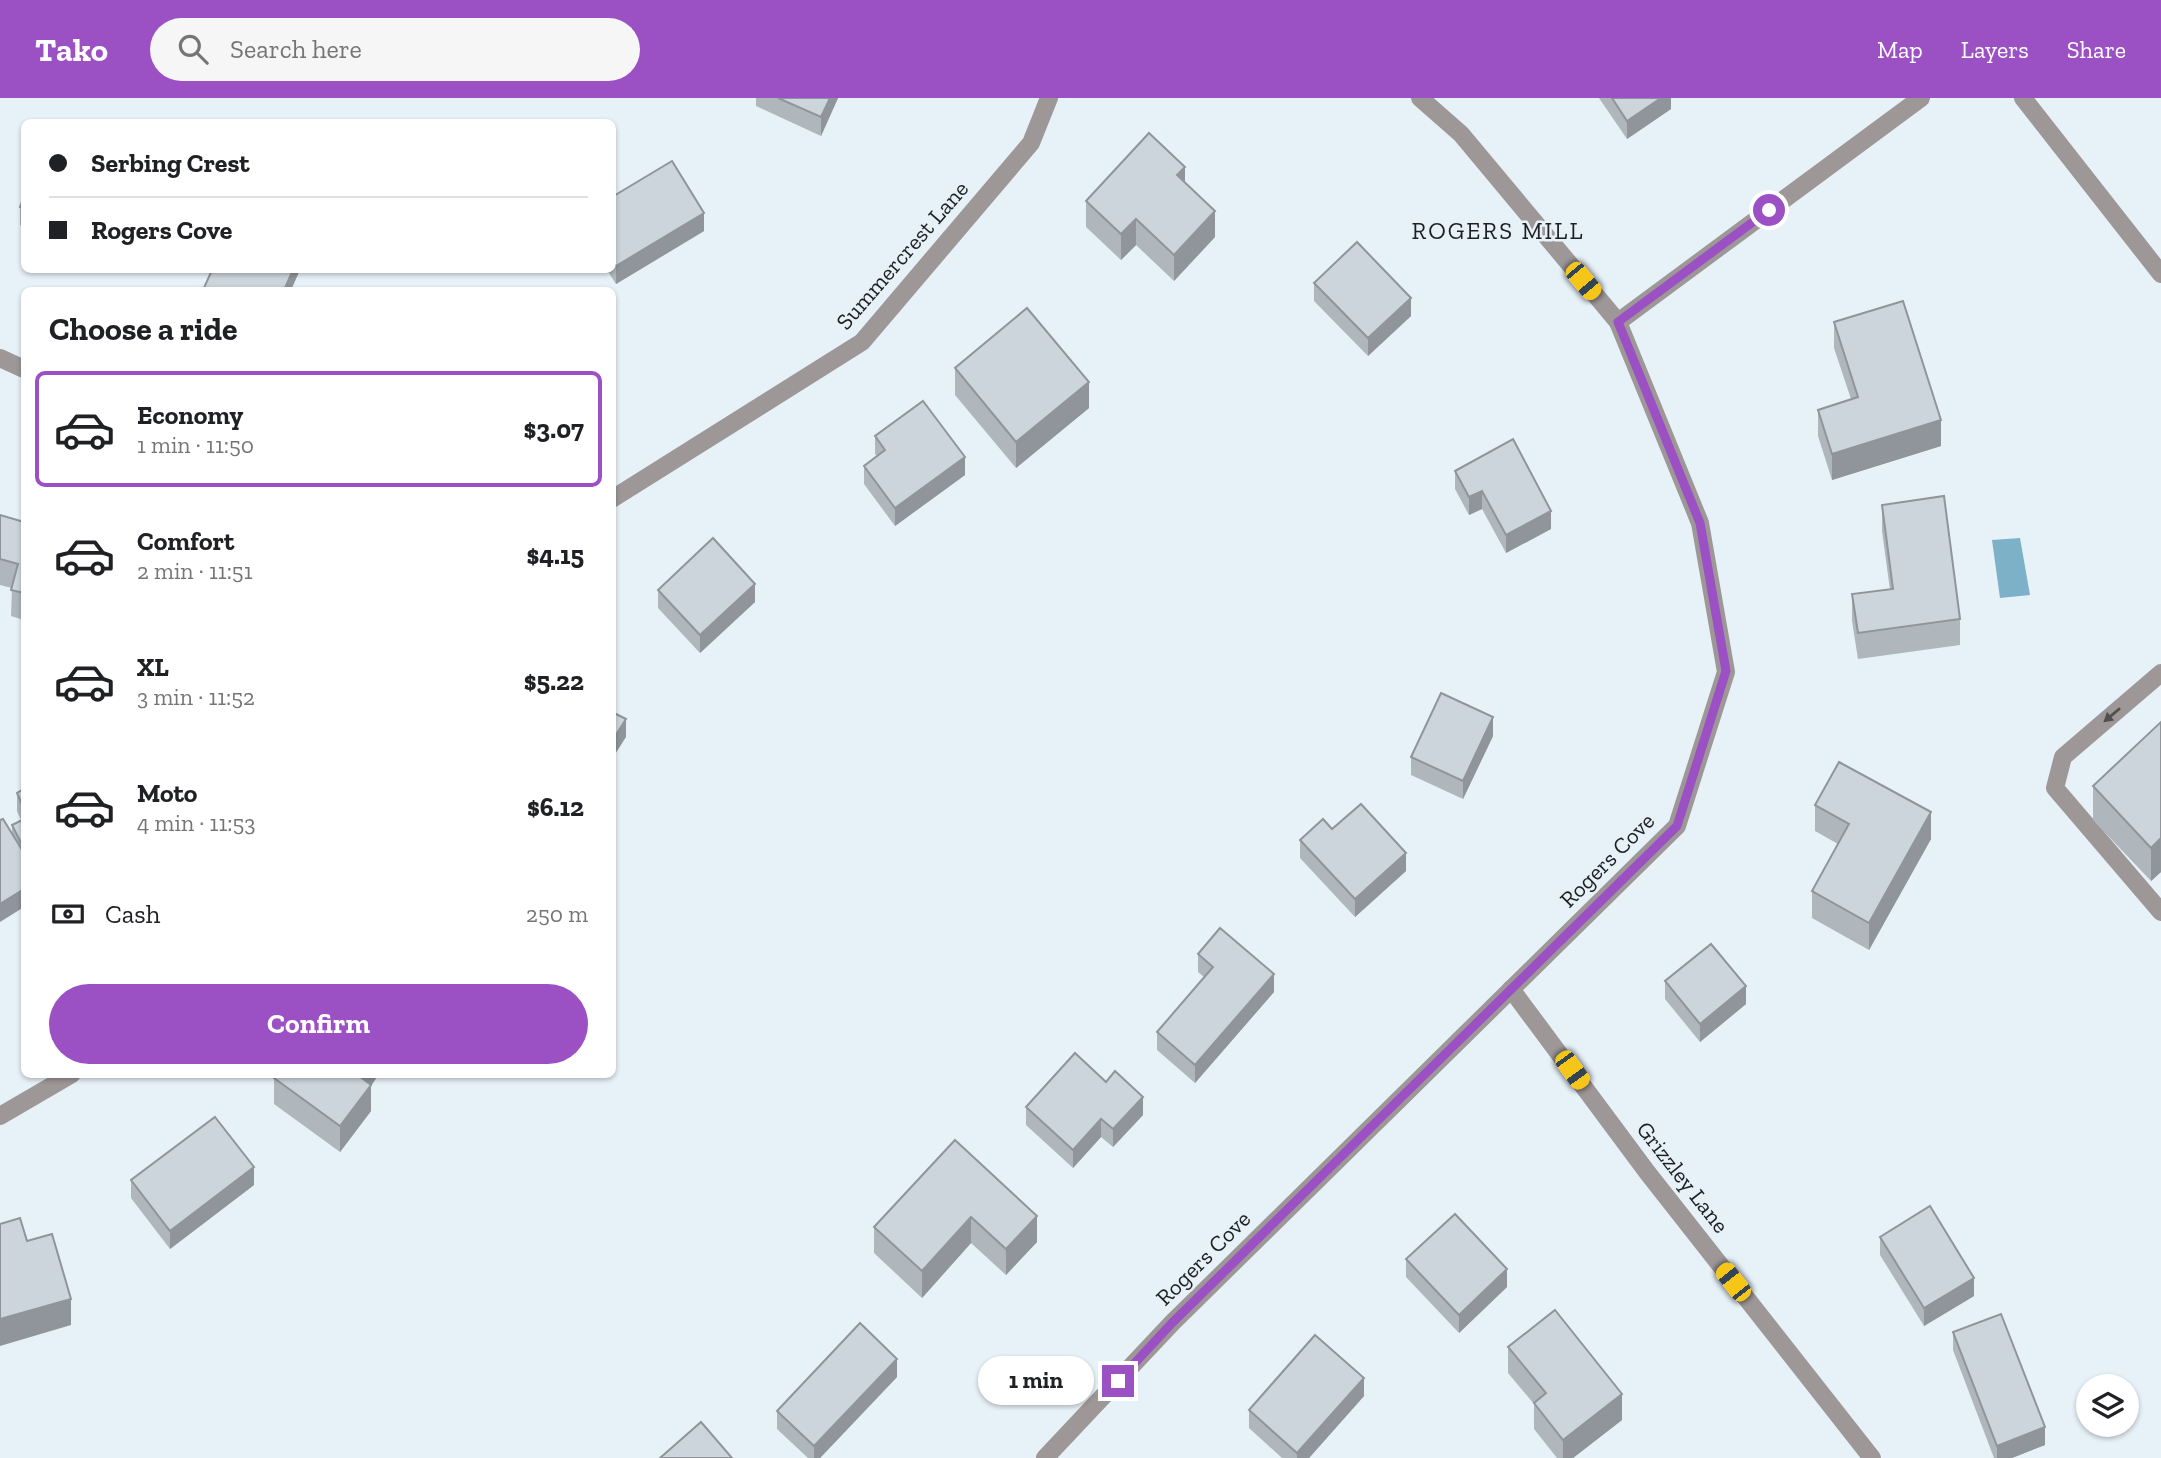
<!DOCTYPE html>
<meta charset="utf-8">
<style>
body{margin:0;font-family:"Zilla Slab",serif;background:#f6f6f6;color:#202124;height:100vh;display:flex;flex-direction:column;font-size:26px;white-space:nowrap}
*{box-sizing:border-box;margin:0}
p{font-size:23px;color:#757577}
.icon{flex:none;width:38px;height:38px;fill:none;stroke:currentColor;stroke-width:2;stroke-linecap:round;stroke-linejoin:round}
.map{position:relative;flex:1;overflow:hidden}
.drawer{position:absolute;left:21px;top:189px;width:595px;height:791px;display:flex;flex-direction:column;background:#fff;border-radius:10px;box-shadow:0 2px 5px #0004}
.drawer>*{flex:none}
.guide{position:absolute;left:21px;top:21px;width:595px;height:154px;border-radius:10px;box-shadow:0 2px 5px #0004;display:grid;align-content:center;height:154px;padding:0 28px;background:#fff}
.fabs{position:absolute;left:2076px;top:1276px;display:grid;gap:14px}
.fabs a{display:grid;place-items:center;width:63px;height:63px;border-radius:50%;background:#fff;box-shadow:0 2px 5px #0004;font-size:35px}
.end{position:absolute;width:32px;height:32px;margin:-16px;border:9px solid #9b50c3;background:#fff;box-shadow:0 0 0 4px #fff}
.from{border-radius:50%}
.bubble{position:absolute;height:49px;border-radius:24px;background:#fff;box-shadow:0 2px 5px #0004;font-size:23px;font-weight:700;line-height:49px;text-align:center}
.car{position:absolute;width:21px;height:42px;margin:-21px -10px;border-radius:9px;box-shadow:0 0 5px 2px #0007;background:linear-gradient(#f5c518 24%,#345 0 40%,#f5c518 0 76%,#345 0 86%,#f5c518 0)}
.guide b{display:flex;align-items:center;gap:24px;height:66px;font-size:26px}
.guide b+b{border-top:2px solid #e0e0e0}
.guide i{width:18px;height:18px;background:#202124}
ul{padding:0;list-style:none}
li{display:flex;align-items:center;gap:21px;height:116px;margin:0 14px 10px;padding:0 14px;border:4px solid transparent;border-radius:10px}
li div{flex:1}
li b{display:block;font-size:26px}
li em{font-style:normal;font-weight:700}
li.current{border-color:#9b50c3}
li>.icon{width:63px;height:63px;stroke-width:1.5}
h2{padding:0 28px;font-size:32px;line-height:84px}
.pay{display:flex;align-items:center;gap:18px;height:77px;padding:0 28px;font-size:26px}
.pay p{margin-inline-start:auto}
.button{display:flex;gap:14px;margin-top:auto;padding:14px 28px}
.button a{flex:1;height:80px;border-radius:42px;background:#9b50c3;color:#fff;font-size:28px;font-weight:700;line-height:80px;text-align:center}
header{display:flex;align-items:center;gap:42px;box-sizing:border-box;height:98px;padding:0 35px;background:#9b50c3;color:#fff}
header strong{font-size:33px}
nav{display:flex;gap:38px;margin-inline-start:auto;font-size:24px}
.search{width:490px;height:63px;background:#f6f6f6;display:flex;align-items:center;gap:18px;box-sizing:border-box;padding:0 24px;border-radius:38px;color:#757577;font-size:26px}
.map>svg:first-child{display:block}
</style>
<header>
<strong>Tako</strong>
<div class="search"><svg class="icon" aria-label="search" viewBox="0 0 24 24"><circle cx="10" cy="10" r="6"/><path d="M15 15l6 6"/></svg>Search here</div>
<nav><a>Map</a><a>Layers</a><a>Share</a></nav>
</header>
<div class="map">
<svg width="2161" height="1360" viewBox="0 0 2161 1360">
<rect width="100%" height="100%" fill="#e7f1f8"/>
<polygon fill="#7db1c7" points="2020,440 2030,497 2000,500 1992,442"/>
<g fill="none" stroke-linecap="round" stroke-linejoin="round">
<g stroke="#9d9797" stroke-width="18">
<polyline points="2023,0 2161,176"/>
<polyline points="1618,224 1921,0"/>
<polyline points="0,260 24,271"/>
<polyline points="612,401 862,244 1031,45 1049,0"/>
<polyline points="2161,575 2063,659 2055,690 2161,814"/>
<polyline points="1511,891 1647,1074 1872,1360"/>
<polyline points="0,1018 72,976"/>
<polyline points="1045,1360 1172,1225 1677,728 1726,574 1700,425 1618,224 1461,36 1420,0"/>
</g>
</g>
<g fill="#afb7bd">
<polygon points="756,0 838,0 821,38 756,8"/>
<polygon points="1599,0 1671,0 1671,11 1627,41"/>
<polygon points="1185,84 1215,139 1174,183 1136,147 1121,162 1086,129 1086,103"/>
<polygon points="24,99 24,129 20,127 20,109"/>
<polygon points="612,99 704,133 616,186 607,172 612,172"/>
<polygon points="1314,185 1411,218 1368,258 1314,203"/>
<polygon points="1834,224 1941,348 1832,382 1818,338 1818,312 1851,301 1834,250"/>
<polygon points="955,270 1089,310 1016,370 955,297"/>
<polygon points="875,338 965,377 895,428 864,386 864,368 877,358 875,356"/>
<polygon points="1455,373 1551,431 1506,455 1482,411 1469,417 1455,391"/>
<polygon points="1882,407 1960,521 1960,547 1858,561 1852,523 1852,496 1890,492 1882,433"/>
<polygon points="0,417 24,424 24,522 11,518 12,490 0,487"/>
<polygon points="658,492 755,504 700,555 658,510"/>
<polygon points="2161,624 2161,774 2151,783 2093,722 2093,688"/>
<polygon points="1493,638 1463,701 1411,677 1411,659"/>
<polygon points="24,691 24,809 12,736 12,727 21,722 17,713 17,695"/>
<polygon points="1815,707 1931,741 1869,852 1812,820 1812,793 1838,746 1815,733"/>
<polygon points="1332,731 1406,773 1355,819 1300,760 1300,742"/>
<polygon points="1198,856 1274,894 1195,985 1157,952 1157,934 1204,879 1198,874"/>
<polygon points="1665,883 1746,906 1700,944 1665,901"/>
<polygon points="274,980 371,988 371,1013 340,1054 274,1006"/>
<polygon points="1106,984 1143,1017 1113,1049 1101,1039 1073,1070 1026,1027 1026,1009"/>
<polygon points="955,1042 1037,1144 1006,1177 971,1145 922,1200 874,1155 874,1129"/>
<polygon points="131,1082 254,1087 170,1151 131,1100"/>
<polygon points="1880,1139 1974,1198 1924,1228 1880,1157"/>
<polygon points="1406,1161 1507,1189 1459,1235 1406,1179"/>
<polygon points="1953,1234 2045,1347 2012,1360 1994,1360 1953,1252"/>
<polygon points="1508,1249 1622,1322 1573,1360 1557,1360 1534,1331 1534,1306 1508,1275"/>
<polygon points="897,1279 820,1360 808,1360 777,1331 777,1313"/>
<polygon points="1364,1298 1309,1360 1282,1360 1249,1330 1249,1312"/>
</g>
<g fill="#8f959a">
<polygon points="830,0 838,0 821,38 821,19"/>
<polygon points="1661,0 1671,0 1671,11 1627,41 1627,23"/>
<polygon points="1185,69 1185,96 1177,77"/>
<polygon points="1215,113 1215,139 1174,183 1174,157"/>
<polygon points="704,115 704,133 616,186 616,168"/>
<polygon points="1136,121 1136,147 1121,162 1121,136"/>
<polygon points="293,172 300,172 291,192 284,192"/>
<polygon points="1411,200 1411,218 1368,258 1368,240"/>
<polygon points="1089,284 1089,310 1016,370 1016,344"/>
<polygon points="1941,322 1941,348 1832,382 1832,356"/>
<polygon points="965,359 965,377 895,428 895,410"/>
<polygon points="1482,393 1482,411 1469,417 1469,399"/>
<polygon points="1551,413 1551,431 1506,455 1506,437"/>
<polygon points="755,486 755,504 700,555 700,537"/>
<polygon points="1493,619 1493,638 1463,701 1463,683"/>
<polygon points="626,621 626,639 612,661 612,643"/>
<polygon points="1931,714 1931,741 1869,852 1869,825"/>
<polygon points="2161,740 2161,774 2151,783 2151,750"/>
<polygon points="1406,755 1406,773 1355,819 1355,801"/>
<polygon points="24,791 24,809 0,824 0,806"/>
<polygon points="1274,876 1274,894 1195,985 1195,967"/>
<polygon points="1746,888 1746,906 1700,944 1700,926"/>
<polygon points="359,976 379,976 371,988 371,1013 340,1054 340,1028"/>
<polygon points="1143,999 1143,1017 1113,1049 1113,1031"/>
<polygon points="1101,1021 1101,1039 1073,1070 1073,1052"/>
<polygon points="254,1069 254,1087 170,1151 170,1133"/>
<polygon points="1037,1118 1037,1144 1006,1177 1006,1151"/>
<polygon points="971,1119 971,1145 922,1200 922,1173"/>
<polygon points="1507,1171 1507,1189 1459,1235 1459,1217"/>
<polygon points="1974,1180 1974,1198 1924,1228 1924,1210"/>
<polygon points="71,1201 71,1227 0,1248 0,1221"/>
<polygon points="897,1261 897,1279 820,1360 814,1360 814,1348"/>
<polygon points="1364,1280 1364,1298 1309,1360 1297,1360 1297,1355"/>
<polygon points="1622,1296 1622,1322 1573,1360 1563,1360 1563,1342"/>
<polygon points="2045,1329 2045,1347 2012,1360 1997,1360 1997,1348"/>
</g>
<g fill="#ccd5dc" stroke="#8f959a" stroke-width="2">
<polygon points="778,0 830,0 821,19"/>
<polygon points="1612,0 1661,0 1627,23"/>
<polygon points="1149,35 1185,69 1177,77 1215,113 1174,157 1136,121 1121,136 1086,103"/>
<polygon points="672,63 704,115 616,168 612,162 612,99"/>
<polygon points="24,99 24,111 20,109"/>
<polygon points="1357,144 1411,200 1368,240 1314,185"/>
<polygon points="212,172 293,172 284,192 203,192"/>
<polygon points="1903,203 1941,322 1832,356 1818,312 1858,299 1834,224"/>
<polygon points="1027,210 1089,284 1016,344 955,270"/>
<polygon points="923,303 965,359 895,410 864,368 885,352 875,338"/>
<polygon points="1513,341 1551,413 1506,437 1482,393 1469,399 1455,373"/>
<polygon points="1944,398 1960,521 1858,535 1852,496 1893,491 1882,407"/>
<polygon points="0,417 24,424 24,495 11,492 18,466 0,461"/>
<polygon points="713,440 755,486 700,537 658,492"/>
<polygon points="1441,595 1493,619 1463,683 1411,659"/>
<polygon points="612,614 626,621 612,643"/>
<polygon points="2161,624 2161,740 2151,750 2093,688"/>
<polygon points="1839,664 1931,714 1869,825 1812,793 1849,726 1815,707"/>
<polygon points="24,691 24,711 17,695"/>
<polygon points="1361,706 1406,755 1355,801 1300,742 1323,721 1332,731"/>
<polygon points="3,721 24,755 24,791 0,806 0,722"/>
<polygon points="24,721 24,746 22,747 12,727"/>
<polygon points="1220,830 1274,876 1195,967 1157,934 1213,869 1198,856"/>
<polygon points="1711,846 1746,888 1700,926 1665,883"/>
<polygon points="1075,955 1106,984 1115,973 1143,999 1113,1031 1101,1021 1073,1052 1026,1009"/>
<polygon points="276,976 359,976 359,978 371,987 340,1028 274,980"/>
<polygon points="215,1019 254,1069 170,1133 131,1082"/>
<polygon points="955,1042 1037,1118 1006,1151 971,1119 922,1173 874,1129"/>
<polygon points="1930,1108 1974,1180 1924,1210 1880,1139"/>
<polygon points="1455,1116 1507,1171 1459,1217 1406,1161"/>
<polygon points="20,1120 27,1143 52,1136 71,1201 0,1221 0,1126"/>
<polygon points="1555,1212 1622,1296 1563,1342 1534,1305 1546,1295 1508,1249"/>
<polygon points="2001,1216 2045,1329 1997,1348 1953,1234"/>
<polygon points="860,1225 897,1261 814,1348 777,1313"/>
<polygon points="1315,1237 1364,1280 1297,1355 1249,1312"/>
<polygon points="701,1324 732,1360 660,1360"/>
</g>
<defs><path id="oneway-solid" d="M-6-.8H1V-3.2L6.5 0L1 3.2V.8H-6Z" transform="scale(1.75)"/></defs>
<use fill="#505051" href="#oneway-solid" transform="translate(2112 617) rotate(140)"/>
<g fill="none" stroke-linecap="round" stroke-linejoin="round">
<polyline stroke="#9b50c3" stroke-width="9" points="1118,1283 1172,1225 1677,728 1726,573 1700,425 1618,224 1769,112"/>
</g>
<g text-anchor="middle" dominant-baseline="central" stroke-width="5" stroke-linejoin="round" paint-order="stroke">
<g font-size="23" fill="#1d2023" stroke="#e7f1f8">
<text transform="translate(902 157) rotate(-49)">Summercrest Lane</text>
<text transform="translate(1607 762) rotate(-45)">Rogers Cove</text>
<text transform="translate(1683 1079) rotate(52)">Grizzley Lane</text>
<text transform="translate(1203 1160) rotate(-45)">Rogers Cove</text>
</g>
<g font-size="24" letter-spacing="2" fill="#1d2023" stroke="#e7f1f8">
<text x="1498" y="132">ROGERS MILL</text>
</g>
</g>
</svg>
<div class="fabs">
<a><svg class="icon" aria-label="layers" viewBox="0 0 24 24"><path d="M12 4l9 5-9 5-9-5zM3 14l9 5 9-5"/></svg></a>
</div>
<i class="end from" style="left:1769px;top:112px"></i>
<i class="end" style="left:1118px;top:1283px"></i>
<div class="bubble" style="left:978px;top:1258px;width:116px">1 min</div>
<i class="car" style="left:1583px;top:183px;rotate:140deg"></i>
<i class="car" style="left:1572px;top:972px;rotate:144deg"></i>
<i class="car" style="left:1733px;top:1184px;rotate:322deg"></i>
<div class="guide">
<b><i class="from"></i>Serbing Crest</b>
<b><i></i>Rogers Cove</b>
</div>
<section class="drawer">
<h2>Choose a ride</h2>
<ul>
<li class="current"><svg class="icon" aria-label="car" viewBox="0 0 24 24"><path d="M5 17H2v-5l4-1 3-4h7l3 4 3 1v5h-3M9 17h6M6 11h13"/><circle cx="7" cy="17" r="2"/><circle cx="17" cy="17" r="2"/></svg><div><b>Economy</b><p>1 min · 11:50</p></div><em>$3.07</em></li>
<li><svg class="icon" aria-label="car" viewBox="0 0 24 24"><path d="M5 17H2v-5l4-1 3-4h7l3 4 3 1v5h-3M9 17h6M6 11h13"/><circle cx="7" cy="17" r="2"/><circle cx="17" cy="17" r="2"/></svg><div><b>Comfort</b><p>2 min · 11:51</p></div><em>$4.15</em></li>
<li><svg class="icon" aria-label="car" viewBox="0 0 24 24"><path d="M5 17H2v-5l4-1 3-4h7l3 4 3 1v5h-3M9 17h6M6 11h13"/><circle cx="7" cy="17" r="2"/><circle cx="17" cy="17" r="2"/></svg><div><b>XL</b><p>3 min · 11:52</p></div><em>$5.22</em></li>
<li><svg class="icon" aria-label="car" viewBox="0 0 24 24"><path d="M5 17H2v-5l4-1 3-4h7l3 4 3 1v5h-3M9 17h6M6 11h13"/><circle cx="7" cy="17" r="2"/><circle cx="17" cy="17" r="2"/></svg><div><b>Moto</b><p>4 min · 11:53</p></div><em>$6.12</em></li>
</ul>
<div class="pay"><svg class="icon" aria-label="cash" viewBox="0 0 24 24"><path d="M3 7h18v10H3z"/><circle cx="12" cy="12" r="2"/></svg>Cash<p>250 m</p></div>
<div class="button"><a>Confirm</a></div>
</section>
</div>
